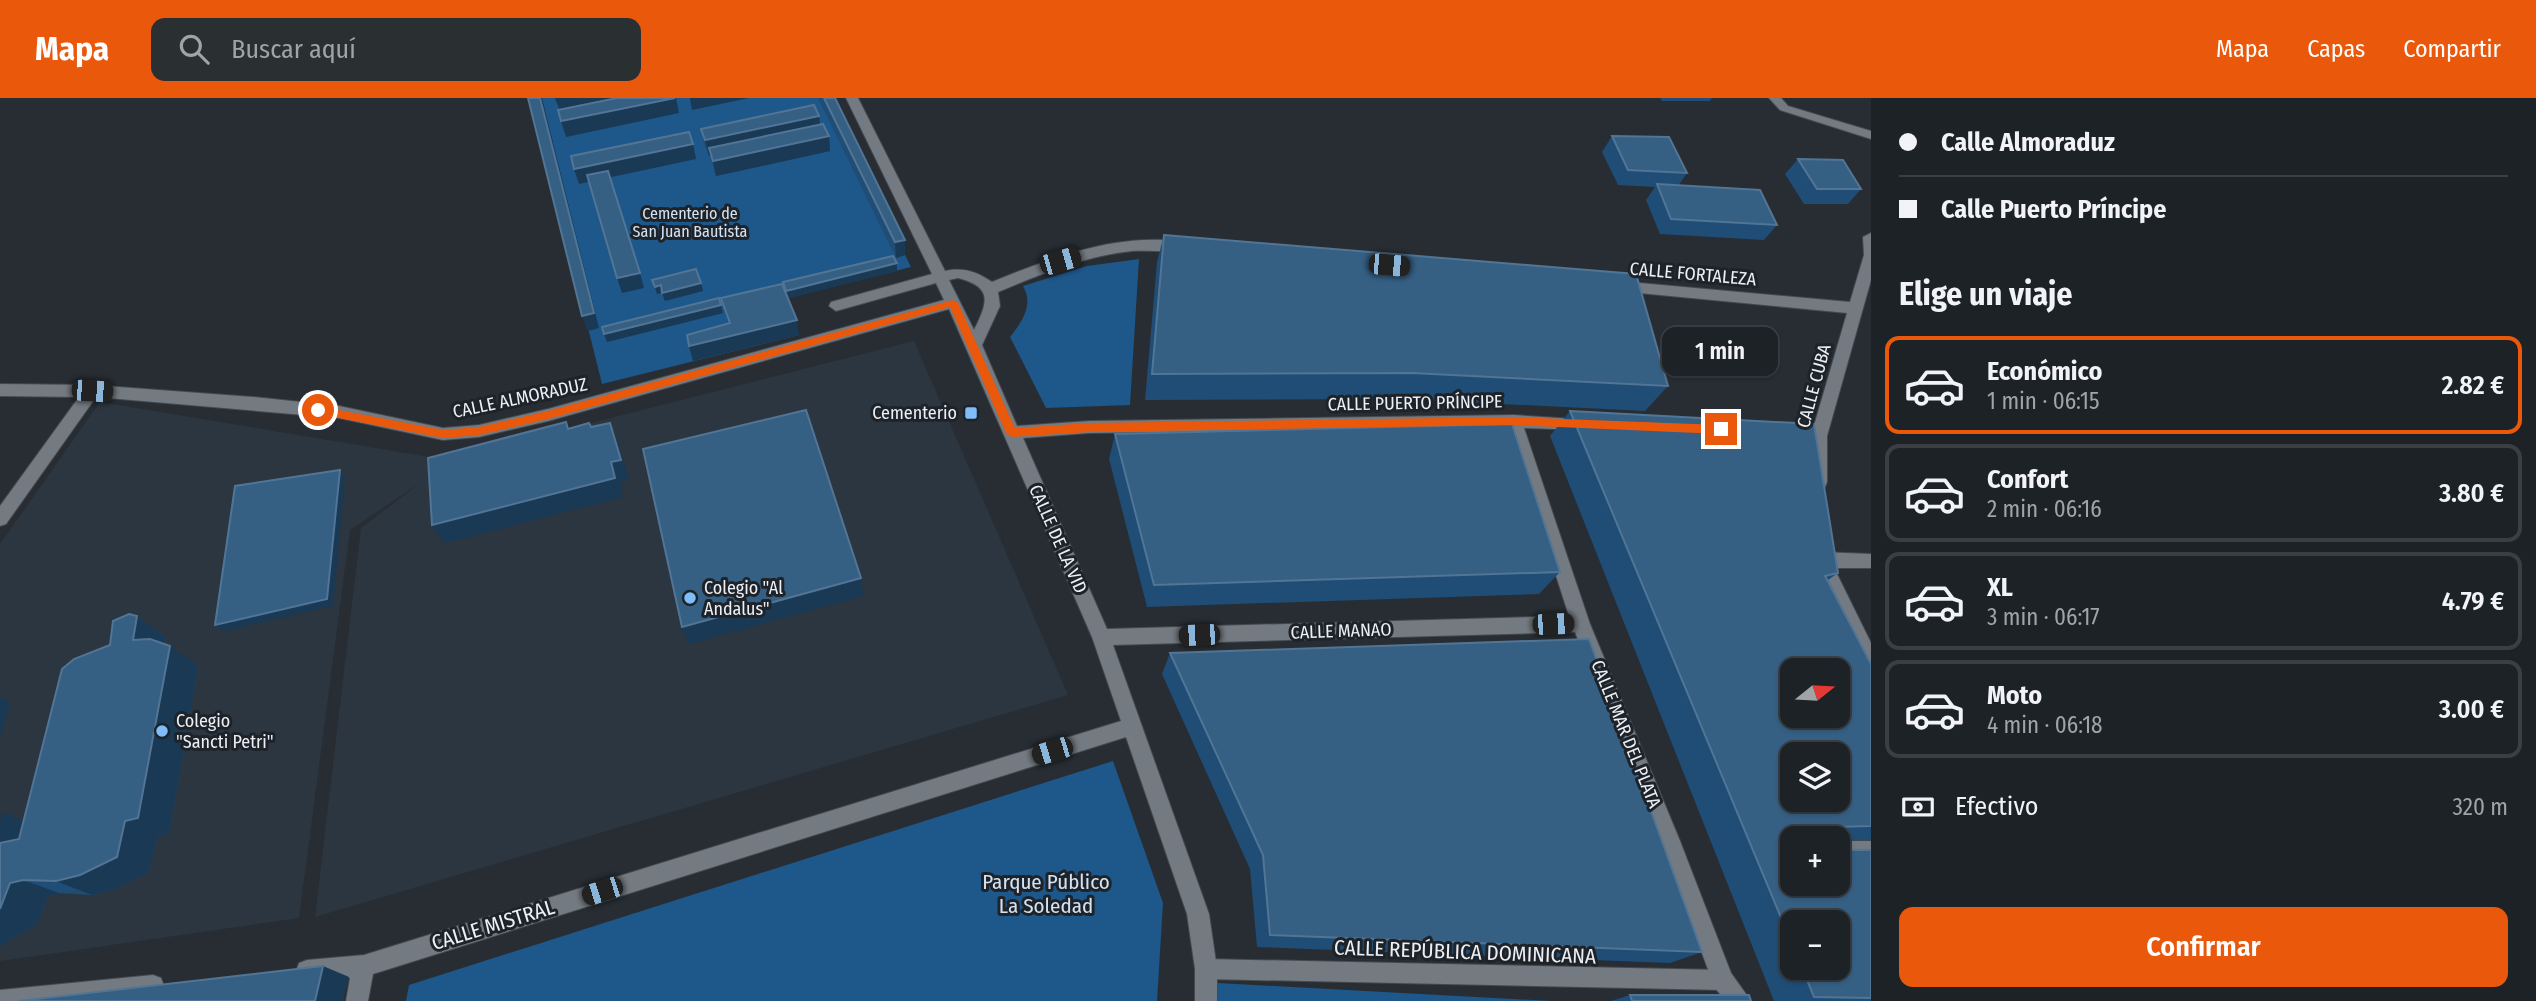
<!DOCTYPE html>
<html lang="es">
<meta charset="utf-8">
<style>
body{margin:0;font-family:"Fira Sans Condensed",sans-serif;background:#2a2f32;color:#f1f3f6;height:100vh;display:flex;flex-direction:column;font-size:26px;white-space:nowrap}
*{box-sizing:border-box;margin:0}
p{font-size:23px;color:#a0a4a7}
.icon{flex:none;width:38px;height:38px;fill:none;stroke:currentColor;stroke-width:2;stroke-linecap:round;stroke-linejoin:round}
.map{position:relative;flex:1;overflow:hidden}
.details{display:flex;flex-direction:column;background:#1d2226;width:665px}
.details>*{flex:none}
.top-card{display:grid;align-content:center;height:154px;padding:0 28px;background:#1d2226}
.needle{width:46px;rotate:72deg}
.controls{position:absolute;left:1780px;top:560px;display:grid;gap:14px}
.controls a{display:grid;place-items:center;width:70px;height:70px;border-radius:14px;background:#1d2226;box-shadow:0 2px 5px #0004,0 0 0 2px #3b3f43;font-size:35px}
.end{position:absolute;width:32px;height:32px;margin:-16px;border:9px solid #ea580c;background:#fff;box-shadow:0 0 0 4px #fff}
.from{border-radius:50%}
.bubble{position:absolute;height:49px;border-radius:14px;background:#1d2226;box-shadow:0 2px 5px #0004,0 0 0 2px #3b3f43;font-size:23px;font-weight:600;line-height:49px;text-align:center}
.car{position:absolute;width:21px;height:42px;margin:-21px -10px;border-radius:9px;box-shadow:0 0 5px 2px #0007;background:linear-gradient(#222 24%,#8ab4d8 0 40%,#222 0 76%,#8ab4d8 0 86%,#222 0)}
.top-card b{display:flex;align-items:center;gap:24px;height:66px;font-size:26px}
.top-card b+b{border-top:2px solid #3b3f43}
.top-card i{width:18px;height:18px;background:#f1f3f6}
ul{padding:0;list-style:none}
li{display:flex;align-items:center;gap:21px;height:98px;margin:0 14px 10px;padding:0 14px;border:4px solid #3b3f43;border-radius:14px}
li div{flex:1}
li b{display:block;font-size:26px}
li em{font-style:normal;font-weight:600}
li.active{border-color:#ea580c}
li>.icon{width:63px;height:63px;stroke-width:1.5}
h2{padding:0 28px;font-size:32px;line-height:84px}
.pay{display:flex;align-items:center;gap:18px;height:77px;padding:0 28px;font-size:26px}
.pay p{margin-inline-start:auto}
.primary-button{display:flex;gap:14px;margin-top:auto;padding:14px 28px}
.primary-button a{flex:1;height:80px;border-radius:14px;background:#ea580c;color:#fff;font-size:28px;font-weight:600;line-height:80px;text-align:center}
header{display:flex;align-items:center;gap:42px;box-sizing:border-box;height:98px;padding:0 35px;background:#ea580c;color:#fff}
header strong{font-size:33px}
nav{display:flex;gap:38px;margin-inline-start:auto;font-size:24px}
.search{width:490px;height:63px;background:#2a2f32;display:flex;align-items:center;gap:18px;box-sizing:border-box;padding:0 24px;border-radius:14px;color:#a0a4a7;font-size:26px}
main{display:flex;flex:1;min-height:0}
.map>svg:first-child{display:block}
</style>
<header>
<strong>Mapa</strong>
<div class="search"><svg class="icon" aria-label="search" viewBox="0 0 24 24"><circle cx="10" cy="10" r="6"/><path d="M15 15l6 6"/></svg>Buscar aquí</div>
<nav><a>Mapa</a><a>Capas</a><a>Compartir</a></nav>
</header>
<main>
<div class="map">
<svg width="1871" height="903" viewBox="0 0 1871 903">
<rect width="100%" height="100%" fill="#272d33"/>
<polygon fill="#2b3641" points="914,243 1068,597 315,819 361,430 420,385 350,432 299,820 0,863 0,446 100,304 453,363 477,354"/>
<g fill="#1e5789">
<polygon points="531,0 829,0 911,169 787,200 799,237 602,286"/>
<path d="M1139,161L1130,307L1046,310L1010,239C1022,224 1034,207 1023,188L1087,168Z"/>
<polygon points="1113,663 1163,805 1157,903 406,903 409,887"/>
<polygon points="1218,885 1551,903 1218,903"/>
</g>
<g fill="none" stroke-linecap="round" stroke-linejoin="round">
<g stroke="#45494e" stroke-width="2">
<g id="lane">
<polygon points="1769,0 1781,0 1788,8 1871,33 1871,41 1780,12"/>
<rect x="1838" y="743" width="33" height="18"/>
<polygon points="1206,861 1723,872 1730,875 1733,882 1730,889 1723,892 1206,881 1199,878 1196,871 1199,864"/>
</g>
</g>
<g stroke="#45494e" stroke-width="2">
<g id="street">
<path d="M846,0H858L945,173C964,169 977,174 992,184C1046,162 1105,139 1164,142C1173,143 1183,141 1189,148C1182,156 1145,152 1132,153C1085,158 1041,176 998,194L1000,208L982,247L1017,328L1089,323L1514,317L1590,322L1592,326L1584,332L1524,330L1590,526L1680,743L1731,875L1751,903H1726L1715,890L1660,743L1575,534L1113,547L1209,816L1217,871V903H1195V871L1187,816L1126,639L373,876L368,903H346L350,880L307,884L299,881L296,873L299,865L307,862L364,857L1121,623L1092,539L949,211L548,323L479,339L443,342L339,320L96,299L6,426L0,428V408L79,299L0,298V286L92,287L253,299L339,308L443,330L479,327L548,311L944,202L936,185L836,213L829,208L831,204L932,176ZM958,180C993,189 988,204 974,232L949,182ZM1508,329L1569,518L1107,531L1023,340L1089,335Z"/>
<polygon points="1871,135 1871,182 1827,338 1827,384 1825,389 1813,389 1811,384 1811,338 1847,215 1618,193 1611,188 1618,183 1850,204 1864,157 1863,139"/>
<polygon points="1821,454 1871,456 1871,470 1834,470 1871,545 1871,573 1864,571 1812,463 1815,456"/>
<path d="M153,877L161,880L164,888L161,896C127,903 40,903 0,903V892Z"/>
</g>
</g>
<use href="#lane" fill="#737a81" fill-rule="evenodd"/>
<use href="#street" fill="#737a81" fill-rule="evenodd"/>
</g>
<g fill="#1f4d76" fill-rule="evenodd">
<polygon points="818,0 835,0 905,142 905,157 896,160"/>
<polygon points="1660,0 1712,0 1710,3 1662,3"/>
<polygon points="820,27 829,38 830,53 716,78 710,57 709,58 704,46 701,31"/>
<polygon points="1612,38 1687,75 1678,88 1777,127 1764,142 1660,136 1646,102 1655,89 1618,87 1602,54"/>
<polygon points="1798,61 1861,91 1848,106 1804,106 1785,76"/>
<polygon points="1164,137 1668,288 1645,313 1398,301 1145,302 1157,164"/>
<polygon points="897,165 897,173 788,200 799,237 693,263 729,225 721,200"/>
<path d="M1570,313L1838,475L1828,482L1871,566V742L1839,743L1842,752H1871V903H1774L1550,338ZM1792,824L1838,870H1792Z"/>
<polygon points="1115,336 1560,474 1539,496 1147,509 1109,361"/>
<polygon points="137,518 165,539 164,546 198,568 169,736 157,738 149,774 114,791 92,797 59,795 47,799 37,826 0,848 23,723 110,547"/>
<polygon points="1170,555 1702,854 1670,865 1257,849 1250,771 1162,576"/>
<polygon points="1630,897 1751,903 1611,903"/>
</g>
<g fill="#193955">
<polygon points="540,0 542,0 599,230 588,233 582,218"/>
<polygon points="555,0 640,0 561,16"/>
<polygon points="676,0 679,15 566,39 561,23"/>
<polygon points="690,0 749,0 692,12"/>
<polygon points="819,18 821,34 709,50 710,57 709,58 705,42"/>
<polygon points="829,38 830,53 716,78 713,63"/>
<polygon points="693,46 696,61 579,86 574,71"/>
<polygon points="905,142 905,157 896,160 895,144"/>
<polygon points="897,165 897,173 787,201 786,193"/>
<polygon points="640,175 644,190 622,195 617,180"/>
<polygon points="701,185 703,193 665,203 662,195"/>
<polygon points="661,187 663,195 657,196 655,189"/>
<polygon points="721,207 723,215 607,244 604,236"/>
<polygon points="797,222 799,237 693,263 689,248"/>
<polygon points="610,325 618,345 629,382 620,384 623,399 445,445 432,427"/>
<polygon points="340,372 345,379 333,508 223,533 215,527"/>
<polygon points="861,480 863,498 689,546 682,529"/>
<polygon points="137,518 165,539 161,563 133,542"/>
<polygon points="170,548 198,568 169,736 157,738 149,774 114,791 92,797 56,783 125,723"/>
<polygon points="0,599 10,604 0,639"/>
<polygon points="3,714 39,730 32,762 0,749 0,725"/>
<polygon points="23,782 59,795 47,799 37,826 0,848 0,811 10,785"/>
<polygon points="323,868 349,879 343,903 315,903"/>
</g>
<g fill="#355f83" stroke="#527595" stroke-width="2" fill-rule="evenodd">
<polygon points="528,0 540,0 594,215 582,218"/>
<polygon points="617,0 675,0 561,23 558,12"/>
<polygon points="824,0 835,0 905,142 895,144"/>
<polygon points="814,7 819,18 705,42 701,31"/>
<polygon points="823,26 829,38 713,63 709,50"/>
<polygon points="689,34 693,46 574,71 571,58"/>
<polygon points="1612,38 1669,39 1687,75 1628,72"/>
<polygon points="1798,61 1843,62 1861,91 1817,91"/>
<polygon points="608,73 640,175 617,180 587,77"/>
<polygon points="1657,86 1760,92 1777,127 1671,121"/>
<polygon points="1164,137 1636,176 1668,288 1412,275 1152,276"/>
<polygon points="893,158 897,165 786,193 783,184"/>
<polygon points="696,171 701,185 662,195 661,187 655,189 652,182"/>
<polygon points="782,186 797,222 689,248 687,237 730,225 721,200"/>
<polygon points="719,200 721,207 604,236 602,229"/>
<polygon points="806,312 861,480 682,529 643,351"/>
<path d="M1570,313L1814,326L1838,475L1825,478L1871,566V728L1834,729L1842,752H1871V900L1814,899L1802,870H1838V824H1792V846ZM1792,572H1838V618H1792ZM1792,656H1838V702H1792ZM1792,740H1838V786H1792Z"/>
<polygon points="566,324 568,331 589,325 591,329 610,325 621,362 611,364 615,380 432,427 428,360"/>
<polygon points="1512,326 1560,474 1154,487 1115,336"/>
<polygon points="340,372 327,501 215,527 235,388"/>
<polygon points="129,516 137,518 133,542 150,541 170,548 138,720 125,723 117,759 80,777 56,783 23,782 10,785 0,811 0,745 19,741 62,571 74,561 110,547 113,523"/>
<polygon points="1589,541 1702,854 1270,837 1263,757 1170,555"/>
<polygon points="323,868 315,903 19,903"/>
<polygon points="1630,897 1749,897 1751,903 1632,903"/>
</g>
<polygon fill="#ea580c" points="953,202 958,205 1015,330 1089,325 1514,319 1721,327 1727,331 1721,336 1514,327 1089,334 1012,339 1006,335 950,209 548,321 479,337 443,340 318,316 312,312 318,308 443,332 479,329 548,313"/>
<g fill="#7fbdfa" stroke="#1d2329" stroke-width="2.5">
<rect x="964" y="308" width="14" height="14" rx="3.5"/>
<circle cx="690" cy="500" r="7"/>
<circle cx="162" cy="633" r="7"/>
</g>
<g text-anchor="middle" dominant-baseline="central" stroke-width="6" stroke-linejoin="round" paint-order="stroke">
<g font-size="16" fill="#d3e3f3" stroke="#1d2329">
<text x="690" y="115">Cementerio de<tspan x="690" dy="18">San Juan Bautista</tspan></text>
</g>
<g font-size="18" fill="#eceff4" stroke="#1d2329">
<text transform="translate(1693 176) rotate(5)">CALLE FORTALEZA</text>
<text transform="translate(1814 288) rotate(-75)">CALLE CUBA</text>
<text transform="translate(520 300) rotate(-12)">CALLE ALMORADUZ</text>
<text transform="translate(1415 305) rotate(-1)">CALLE PUERTO PRÍNCIPE</text>
<text transform="translate(1058 441) rotate(66)">CALLE DE LA VID</text>
<text transform="translate(1341 533) rotate(-2)">CALLE MANAO</text>
<text transform="translate(1626 636) rotate(68)">CALLE MAR DEL PLATA</text>
</g>
<g font-size="18" fill="#eceff4" stroke="#1d2329" text-anchor="start">
<text x="957" y="315" text-anchor="end">Cementerio</text>
<text x="704" y="490">Colegio "Al<tspan x="704" dy="21">Andalus"</tspan></text>
<text x="176" y="623">Colegio<tspan x="176" dy="21">"Sancti Petri"</tspan></text>
</g>
<g font-size="21" fill="#d3e3f3" stroke="#1d2329">
<text x="1046" y="784">Parque Público<tspan x="1046" dy="24">La Soledad</tspan></text>
</g>
<g font-size="21" fill="#eceff4" stroke="#1d2329">
<text transform="translate(493 827) rotate(-17)">CALLE MISTRAL</text>
<text transform="translate(1465 854) rotate(2)">CALLE REPÚBLICA DOMINICANA</text>
</g>
</g>
</svg>
<div class="controls">
<a><svg class="needle" viewBox="-14 -14 28 28"><path d="M0-13l5 13h-10z" fill="#e53935"/><path d="M0 13l5-13h-10z" fill="#a0a4a7"/></svg></a>
<a><svg class="icon" aria-label="layers" viewBox="0 0 24 24"><path d="M12 4l9 5-9 5-9-5zM3 14l9 5 9-5"/></svg></a>
<a>+</a>
<a>−</a>
</div>
<i class="end from" style="left:318px;top:312px"></i>
<i class="end" style="left:1721px;top:331px"></i>
<div class="bubble" style="left:1662px;top:229px;width:116px">1 min</div>
<i class="car" style="left:1060px;top:163px;rotate:74deg"></i>
<i class="car" style="left:1389px;top:167px;rotate:95deg"></i>
<i class="car" style="left:92px;top:293px;rotate:94deg"></i>
<i class="car" style="left:1553px;top:526px;rotate:88deg"></i>
<i class="car" style="left:1199px;top:537px;rotate:268deg"></i>
<i class="car" style="left:1052px;top:653px;rotate:253deg"></i>
<i class="car" style="left:602px;top:793px;rotate:252deg"></i>
</div>
<section class="details">
<div class="top-card">
<b><i class="from"></i>Calle Almoraduz</b>
<b><i></i>Calle Puerto Príncipe</b>
</div>
<h2>Elige un viaje</h2>
<ul>
<li class="active"><svg class="icon" aria-label="car" viewBox="0 0 24 24"><path d="M5 17H2v-5l4-1 3-4h7l3 4 3 1v5h-3M9 17h6M6 11h13"/><circle cx="7" cy="17" r="2"/><circle cx="17" cy="17" r="2"/></svg><div><b>Económico</b><p>1 min · 06:15</p></div><em>2.82 €</em></li>
<li><svg class="icon" aria-label="car" viewBox="0 0 24 24"><path d="M5 17H2v-5l4-1 3-4h7l3 4 3 1v5h-3M9 17h6M6 11h13"/><circle cx="7" cy="17" r="2"/><circle cx="17" cy="17" r="2"/></svg><div><b>Confort</b><p>2 min · 06:16</p></div><em>3.80 €</em></li>
<li><svg class="icon" aria-label="car" viewBox="0 0 24 24"><path d="M5 17H2v-5l4-1 3-4h7l3 4 3 1v5h-3M9 17h6M6 11h13"/><circle cx="7" cy="17" r="2"/><circle cx="17" cy="17" r="2"/></svg><div><b>XL</b><p>3 min · 06:17</p></div><em>4.79 €</em></li>
<li><svg class="icon" aria-label="car" viewBox="0 0 24 24"><path d="M5 17H2v-5l4-1 3-4h7l3 4 3 1v5h-3M9 17h6M6 11h13"/><circle cx="7" cy="17" r="2"/><circle cx="17" cy="17" r="2"/></svg><div><b>Moto</b><p>4 min · 06:18</p></div><em>3.00 €</em></li>
</ul>
<div class="pay"><svg class="icon" aria-label="cash" viewBox="0 0 24 24"><path d="M3 7h18v10H3z"/><circle cx="12" cy="12" r="2"/></svg>Efectivo<p>320 m</p></div>
<div class="primary-button"><a>Confirmar</a></div>
</section>
</main>
